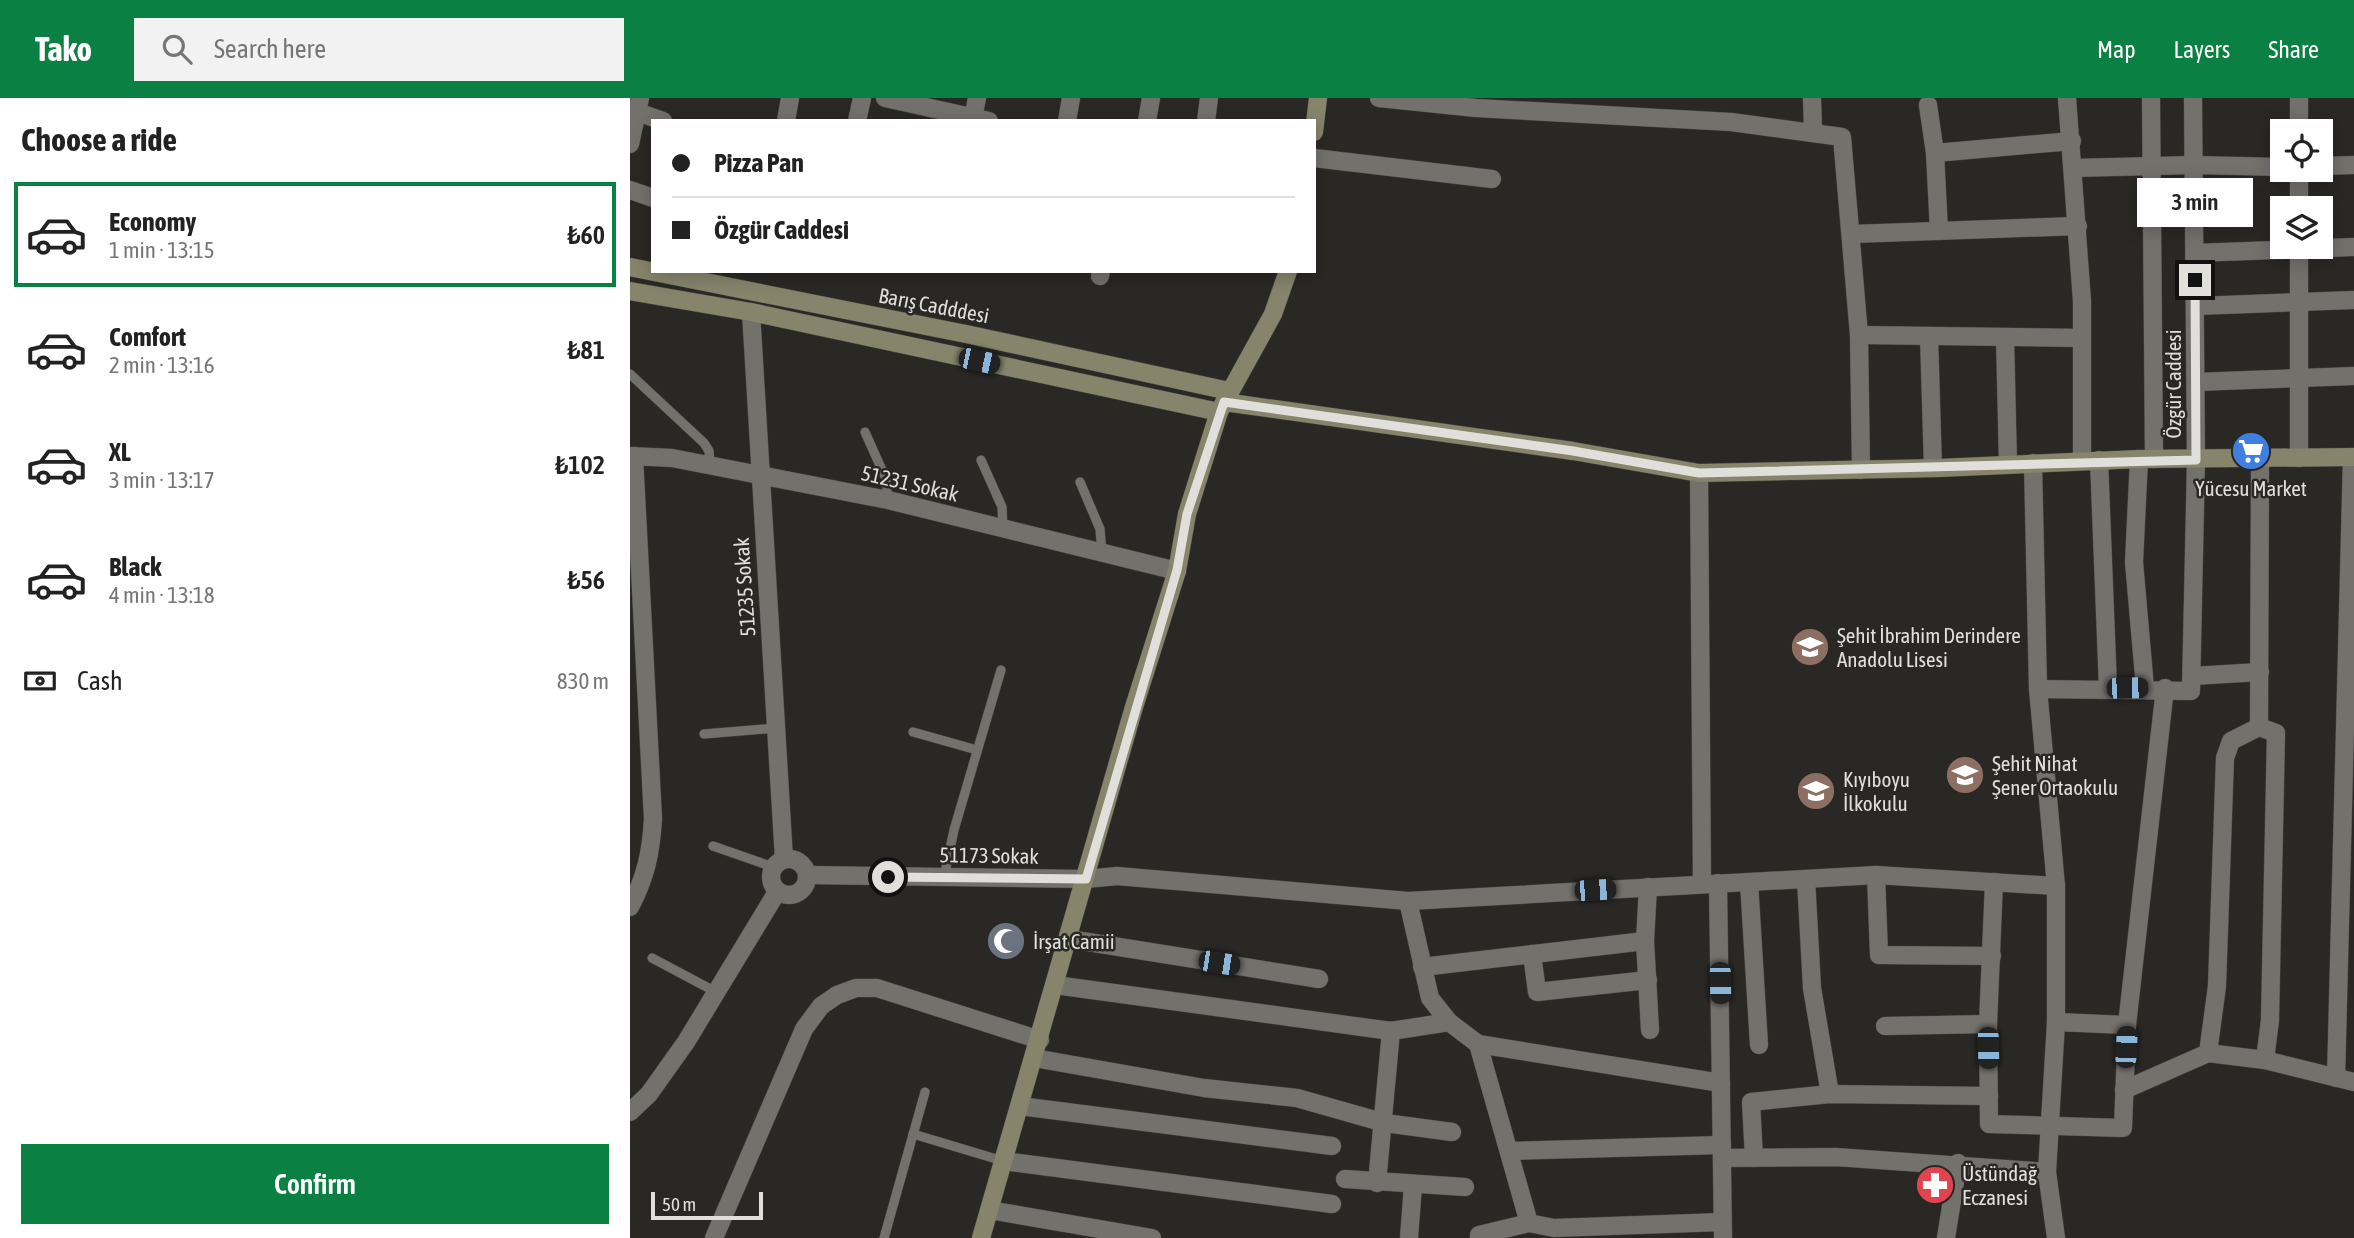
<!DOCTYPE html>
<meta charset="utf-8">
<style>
body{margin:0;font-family:"Asap Condensed",sans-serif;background:#f2f2f2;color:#222;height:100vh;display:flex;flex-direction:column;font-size:26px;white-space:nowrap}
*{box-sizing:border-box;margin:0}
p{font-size:23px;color:#767676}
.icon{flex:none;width:38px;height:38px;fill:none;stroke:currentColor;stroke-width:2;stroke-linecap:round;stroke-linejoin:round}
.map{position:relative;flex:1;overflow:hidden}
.panel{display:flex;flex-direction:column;background:#fff;width:630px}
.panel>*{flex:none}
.guide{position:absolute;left:21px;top:21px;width:665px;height:154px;border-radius:0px;box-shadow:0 4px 18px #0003;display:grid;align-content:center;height:154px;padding:0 21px;background:#fff}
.fabs{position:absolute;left:1640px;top:21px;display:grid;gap:14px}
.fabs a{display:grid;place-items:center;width:63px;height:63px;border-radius:0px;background:#fff;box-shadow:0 4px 18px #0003;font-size:35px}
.scale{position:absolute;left:21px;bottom:18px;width:112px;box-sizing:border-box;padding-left:7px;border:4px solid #e0dfdc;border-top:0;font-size:19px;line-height:24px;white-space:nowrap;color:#e0dfdc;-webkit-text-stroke:5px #2a2824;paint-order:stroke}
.end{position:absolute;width:32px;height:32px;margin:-16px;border:9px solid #e0dfdc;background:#111;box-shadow:0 0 0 4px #111}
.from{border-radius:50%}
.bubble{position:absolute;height:49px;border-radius:0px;background:#fff;box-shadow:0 4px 18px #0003;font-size:23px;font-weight:600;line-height:49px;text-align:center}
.car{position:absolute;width:21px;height:42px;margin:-21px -10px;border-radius:9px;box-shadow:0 0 5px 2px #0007;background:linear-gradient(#222 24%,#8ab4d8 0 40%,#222 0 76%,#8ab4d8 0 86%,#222 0)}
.guide b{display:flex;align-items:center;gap:24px;height:66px;font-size:26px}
.guide b+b{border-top:2px solid #e0e0e0}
.guide i{width:18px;height:18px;background:#222}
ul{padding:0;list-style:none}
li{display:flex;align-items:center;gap:21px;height:105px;margin:0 14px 10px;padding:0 7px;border:4px solid transparent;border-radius:0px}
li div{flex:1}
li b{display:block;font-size:26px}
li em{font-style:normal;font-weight:600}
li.active{border-color:#0b8043}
li>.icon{width:63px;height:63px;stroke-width:1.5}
h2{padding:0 21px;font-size:32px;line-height:84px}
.pay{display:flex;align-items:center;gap:18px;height:77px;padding:0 21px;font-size:26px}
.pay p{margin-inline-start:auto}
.button{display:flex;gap:14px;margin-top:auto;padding:14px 21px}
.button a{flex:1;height:80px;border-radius:0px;background:#0b8043;color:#fff;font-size:28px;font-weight:600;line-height:80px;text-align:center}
header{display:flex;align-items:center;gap:42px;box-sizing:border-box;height:98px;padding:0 35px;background:#0b8043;color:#fff}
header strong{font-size:33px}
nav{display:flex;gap:38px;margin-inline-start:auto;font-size:24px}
.search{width:490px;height:63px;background:#f2f2f2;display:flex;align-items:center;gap:18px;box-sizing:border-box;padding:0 24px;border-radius:0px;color:#767676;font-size:26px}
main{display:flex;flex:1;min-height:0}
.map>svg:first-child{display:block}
</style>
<header>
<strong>Tako</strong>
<div class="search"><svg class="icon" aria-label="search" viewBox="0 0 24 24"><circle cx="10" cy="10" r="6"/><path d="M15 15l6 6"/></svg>Search here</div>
<nav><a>Map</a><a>Layers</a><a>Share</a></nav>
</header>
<main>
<section class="panel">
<h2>Choose a ride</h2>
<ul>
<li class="active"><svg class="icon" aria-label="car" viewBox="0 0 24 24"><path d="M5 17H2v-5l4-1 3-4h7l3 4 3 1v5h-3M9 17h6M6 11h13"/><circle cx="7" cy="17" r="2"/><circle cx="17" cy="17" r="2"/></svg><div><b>Economy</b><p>1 min · 13:15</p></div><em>₺60</em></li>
<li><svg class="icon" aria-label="car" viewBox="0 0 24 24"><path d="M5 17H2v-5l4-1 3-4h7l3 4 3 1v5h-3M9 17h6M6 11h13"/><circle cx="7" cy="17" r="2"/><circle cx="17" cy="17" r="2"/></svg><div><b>Comfort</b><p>2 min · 13:16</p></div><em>₺81</em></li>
<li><svg class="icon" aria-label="car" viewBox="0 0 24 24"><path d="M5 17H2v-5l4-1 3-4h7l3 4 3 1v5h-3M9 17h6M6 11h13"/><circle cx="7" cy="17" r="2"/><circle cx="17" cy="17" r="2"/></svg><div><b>XL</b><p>3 min · 13:17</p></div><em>₺102</em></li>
<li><svg class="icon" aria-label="car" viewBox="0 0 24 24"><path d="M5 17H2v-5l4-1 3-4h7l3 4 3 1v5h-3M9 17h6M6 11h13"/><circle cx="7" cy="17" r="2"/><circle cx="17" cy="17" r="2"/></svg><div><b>Black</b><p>4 min · 13:18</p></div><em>₺56</em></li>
</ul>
<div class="pay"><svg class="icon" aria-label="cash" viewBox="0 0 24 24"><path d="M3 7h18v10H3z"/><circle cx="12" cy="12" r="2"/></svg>Cash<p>830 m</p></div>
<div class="button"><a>Confirm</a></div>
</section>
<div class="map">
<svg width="1724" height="1140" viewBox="0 0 1724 1140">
<rect width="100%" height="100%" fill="#2a2824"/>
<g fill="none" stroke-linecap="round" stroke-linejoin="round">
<g stroke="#484743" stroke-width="10">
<g id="service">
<polyline points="0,276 74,345 79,353 80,367"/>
<polyline points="235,334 256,381 258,402"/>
<polyline points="351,362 372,409 373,431"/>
<polyline points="450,384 470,431 472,455"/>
<polyline points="283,634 347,652"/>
<polyline points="74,636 146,630"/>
<polyline points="83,748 143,769"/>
<polyline points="314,779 324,732 371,572"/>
<polyline points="22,860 86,894"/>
<polyline points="283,1036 373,1063"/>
<polyline points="254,1140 295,994"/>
</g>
</g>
<g stroke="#484743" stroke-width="19">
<g id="minor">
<polyline points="255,0 359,23"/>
<polyline points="749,0 846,10 1101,24 1212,39 1229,237 1231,372"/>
<polyline points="1182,0 1183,32"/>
<polyline points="1437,0 1452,203 1452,363"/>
<polyline points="1521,0 1524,361"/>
<polyline points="1298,7 1305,55 1309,133"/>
<polyline points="7,14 33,23"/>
<polyline points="343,20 347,0"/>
<polyline points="156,23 160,0"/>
<polyline points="227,23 232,0"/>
<polyline points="437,23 441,0"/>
<polyline points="517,23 521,0"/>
<polyline points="576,23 579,0"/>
<polyline points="1669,33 1669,0"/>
<polyline points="0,46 10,0"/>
<polyline points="1305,55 1442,43"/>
<polyline points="684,60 862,81"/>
<polyline points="1690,68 1724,67"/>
<polyline points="1443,70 1564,67 1652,69"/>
<polyline points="0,92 23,100"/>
<polyline points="1669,110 1669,72"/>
<polyline points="1222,136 1448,128"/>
<polyline points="1565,155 1724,149"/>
<polyline points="470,178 471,173"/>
<polyline points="1566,208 1724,202"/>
<polyline points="121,214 154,761"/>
<polyline points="1229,237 1452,240"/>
<polyline points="1299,238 1303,370"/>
<polyline points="1375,239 1378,366"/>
<polyline points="1566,284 1724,278"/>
<polyline points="0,358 42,360 258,402 547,473"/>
<polyline points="1669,360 1669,149"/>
<polyline points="1509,361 1504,464 1515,590"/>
<polyline points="1469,362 1478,590"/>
<polyline points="1403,365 1408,591 1426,788 1426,924 1417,1074 1426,1140"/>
<polyline points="1069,375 1072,786"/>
<polyline points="1562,578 1630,574"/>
<polyline points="1408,591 1561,593 1566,362 1563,0"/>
<polyline points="1629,629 1646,635 1640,922 1635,962"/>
<circle cx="159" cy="779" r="18"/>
<polyline points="177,777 456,781 487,778 778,803 1246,777 1426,788"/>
<polyline points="1246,777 1249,857 1362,858"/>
<polyline points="1176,781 1182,890 1200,996"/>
<polyline points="1119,784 1129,947"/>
<polyline points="1364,784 1358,926 1359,1026 1493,1030 1497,927 1535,590"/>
<polyline points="1088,785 1093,1140"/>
<polyline points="1018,789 1015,843 1020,932"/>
<polyline points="778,803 800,900 819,924 848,946 899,1125 924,1130 1092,1124"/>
<path d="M0,809C16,779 21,754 23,721L4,358"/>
<polyline points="439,841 689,881"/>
<polyline points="902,856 907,894 1018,882"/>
<polyline points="792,869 1015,843"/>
<polyline points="425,887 761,933 819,924"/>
<polyline points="1426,924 1497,927"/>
<polyline points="1255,928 1358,926"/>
<polyline points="848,946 1091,985"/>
<polyline points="1578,955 1587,888 1595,660 1601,643 1629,629 1630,360"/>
<polyline points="404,960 574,990 667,1000 755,1025 822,1034"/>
<polyline points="1706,980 1722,359"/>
<polyline points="1494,992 1578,955 1635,962 1724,984"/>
<polyline points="390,1008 702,1048"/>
<polyline points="0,1014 19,996 56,944 147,794"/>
<polyline points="880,1053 1092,1047"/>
<polyline points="1092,1060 1206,1059 1417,1074"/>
<polyline points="1124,1060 1121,1004 1200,996 1359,998"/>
<polyline points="373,1063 702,1106"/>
<polyline points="715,1081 835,1089"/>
<polyline points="747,1085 761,933"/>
<polyline points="359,1112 522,1140"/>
<polyline points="84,1140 174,931 191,908 207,897 226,890 247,890 410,942"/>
<polyline points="779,1140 783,1087"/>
<polyline points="849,1140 849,1137 899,1125"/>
<polyline points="1316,1140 1328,1065"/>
</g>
</g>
<g stroke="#484743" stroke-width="19">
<g id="secondary">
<polyline points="684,34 688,0"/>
<polyline points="0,169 336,236 599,293"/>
<polyline points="0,193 121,214 589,314"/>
<polyline points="594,304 943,353 1069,375 1309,370 1509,361 1724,359"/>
<polyline points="351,1140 504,609 547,473 557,416 589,314 643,216 658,173"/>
</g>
</g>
<use href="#service" stroke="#73716c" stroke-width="9"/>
<use href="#minor" stroke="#73716c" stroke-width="18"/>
<use href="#secondary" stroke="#86846b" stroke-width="18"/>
</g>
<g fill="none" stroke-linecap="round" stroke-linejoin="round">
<polyline stroke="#e0dfdc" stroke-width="9" points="258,779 456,781 547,472 557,416 594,304 943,353 1069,375 1566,362 1565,182"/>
</g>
<defs>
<g id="supermarket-disc" transform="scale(2.0125)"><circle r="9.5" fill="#3f7fe0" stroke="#2a2824"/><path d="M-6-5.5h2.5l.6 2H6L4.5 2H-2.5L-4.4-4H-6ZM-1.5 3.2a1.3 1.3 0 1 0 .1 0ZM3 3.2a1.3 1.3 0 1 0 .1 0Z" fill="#fff"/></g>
<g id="school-disc" transform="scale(2.0125)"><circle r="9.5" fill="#8d6e63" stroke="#2a2824"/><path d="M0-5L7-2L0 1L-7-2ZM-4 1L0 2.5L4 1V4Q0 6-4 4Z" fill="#fff"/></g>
<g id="mosque-disc" transform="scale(2.0125)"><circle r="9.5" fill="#6b7280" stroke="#2a2824"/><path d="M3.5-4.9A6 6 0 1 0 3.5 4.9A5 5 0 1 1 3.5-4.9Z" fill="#fff"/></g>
<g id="pharmacy-disc" transform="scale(2.0125)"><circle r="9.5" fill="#e0444e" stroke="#2a2824"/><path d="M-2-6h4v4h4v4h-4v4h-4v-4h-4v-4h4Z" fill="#fff"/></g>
</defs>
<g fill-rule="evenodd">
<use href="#supermarket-disc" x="1621" y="353"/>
<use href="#school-disc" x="1180" y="549"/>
<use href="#school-disc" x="1335" y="677"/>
<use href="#school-disc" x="1186" y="693"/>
<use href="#mosque-disc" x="376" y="843"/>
<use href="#pharmacy-disc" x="1305" y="1087"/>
</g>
<g text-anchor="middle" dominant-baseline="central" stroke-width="5" stroke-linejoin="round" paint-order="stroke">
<g font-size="21" fill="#e0dfdc" stroke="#2a2824">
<text transform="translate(304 207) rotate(11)">Barış Cadddesi</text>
<text transform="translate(1543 286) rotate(-90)">Özgür Caddesi</text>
<text transform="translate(280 385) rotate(13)">51231 Sokak</text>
<text transform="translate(114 489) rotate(-94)">51235 Sokak</text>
<text transform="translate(359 757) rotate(1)">51173 Sokak</text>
</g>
<g font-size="21" fill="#e0dfdc" stroke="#2a2824" text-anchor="start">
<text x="1621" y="390" text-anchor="middle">Yücesu Market</text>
<text x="1207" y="537">Şehit İbrahim Derindere<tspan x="1207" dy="24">Anadolu Lisesi</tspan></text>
<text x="1362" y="665">Şehit Nihat<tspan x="1362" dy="24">Şener Ortaokulu</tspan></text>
<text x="1213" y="681">Kıyıboyu<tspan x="1213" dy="24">İlkokulu</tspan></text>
<text x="403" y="843">İrşat Camii</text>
<text x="1332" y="1075">Üstündağ<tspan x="1332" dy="24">Eczanesi</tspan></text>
</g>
</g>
</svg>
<div class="fabs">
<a><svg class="icon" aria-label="locate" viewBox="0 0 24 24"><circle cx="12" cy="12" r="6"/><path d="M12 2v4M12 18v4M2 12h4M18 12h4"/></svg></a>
<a><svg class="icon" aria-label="layers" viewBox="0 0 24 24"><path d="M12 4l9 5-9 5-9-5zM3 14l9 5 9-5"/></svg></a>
</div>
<div class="scale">50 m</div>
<i class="end from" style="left:258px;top:779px"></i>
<i class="end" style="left:1565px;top:182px"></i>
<div class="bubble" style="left:1507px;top:80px;width:116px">3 min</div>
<i class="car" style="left:349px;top:263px;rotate:102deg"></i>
<i class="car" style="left:1497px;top:590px;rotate:89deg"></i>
<i class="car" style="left:965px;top:792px;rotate:87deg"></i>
<i class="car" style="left:589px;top:865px;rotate:99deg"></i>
<i class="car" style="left:1090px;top:885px;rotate:179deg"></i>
<i class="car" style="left:1496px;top:949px;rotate:3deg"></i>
<i class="car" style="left:1358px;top:950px;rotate:179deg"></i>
<div class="guide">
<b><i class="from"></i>Pizza Pan</b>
<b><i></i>Özgür Caddesi</b>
</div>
</div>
</main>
